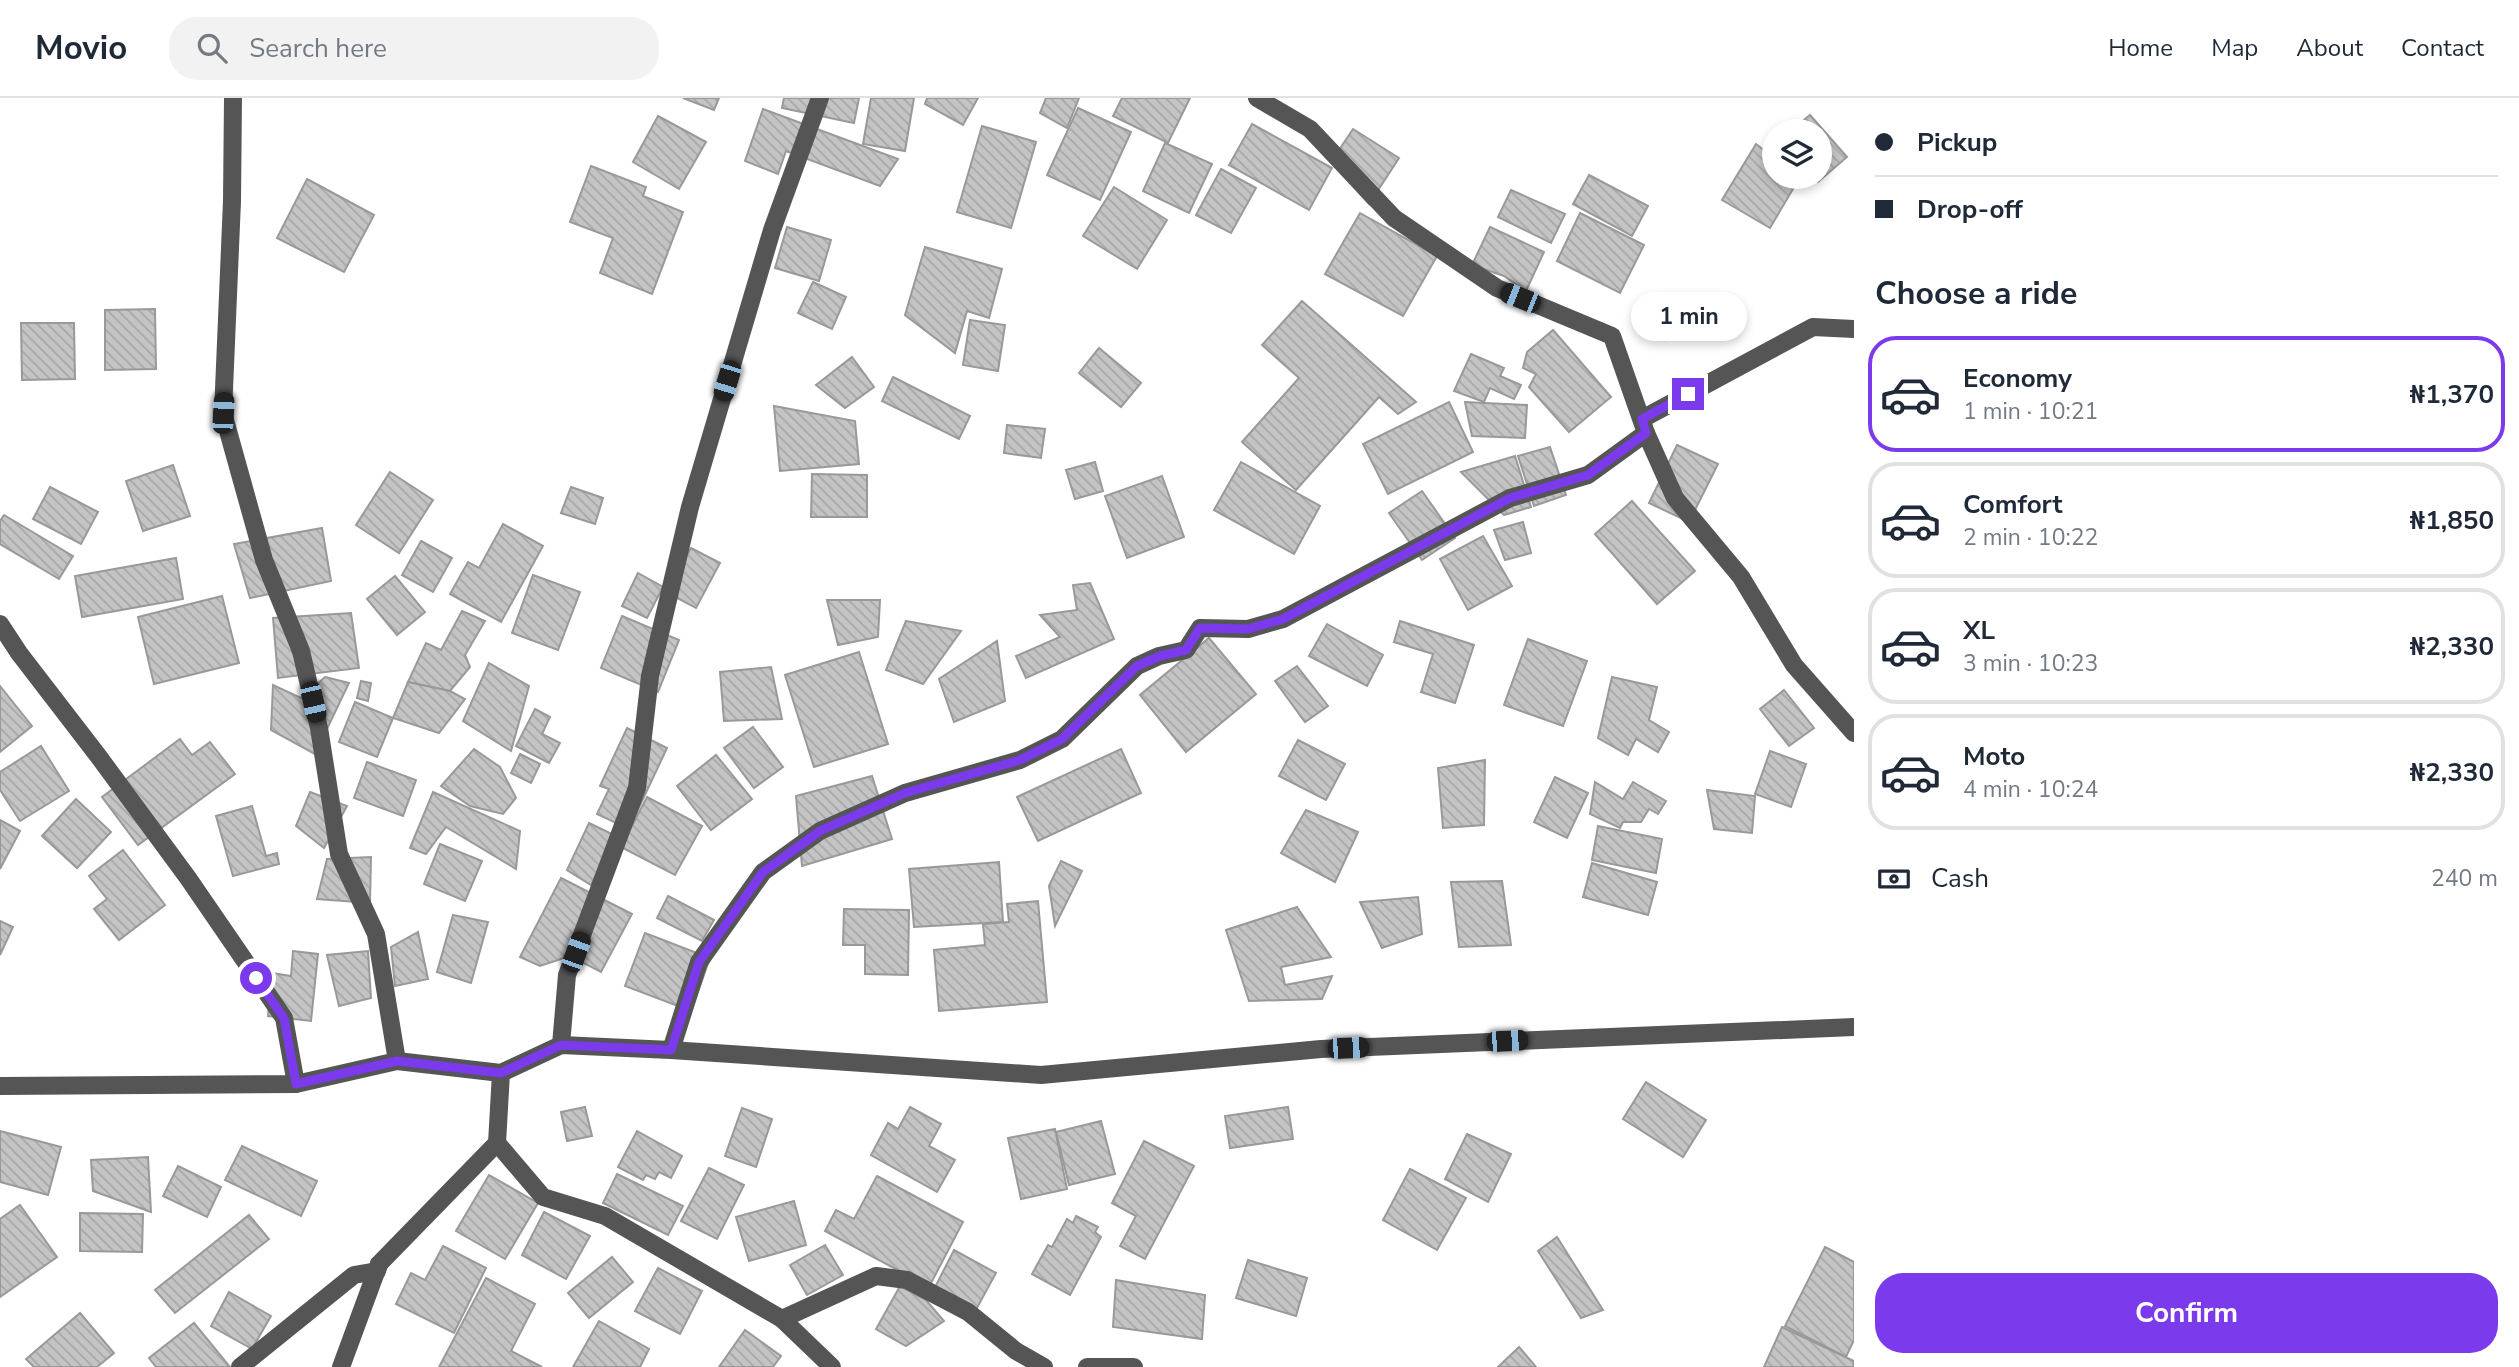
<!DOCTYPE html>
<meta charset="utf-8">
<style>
body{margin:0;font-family:"Nunito Sans",sans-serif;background:#f2f2f3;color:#1f2937;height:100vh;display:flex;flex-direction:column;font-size:26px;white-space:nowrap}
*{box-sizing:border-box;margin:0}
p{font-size:23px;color:#747a83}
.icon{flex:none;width:38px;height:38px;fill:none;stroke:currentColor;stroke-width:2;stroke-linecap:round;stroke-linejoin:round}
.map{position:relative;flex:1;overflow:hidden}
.panel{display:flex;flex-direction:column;background:#fff;width:665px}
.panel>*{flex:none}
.guide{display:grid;align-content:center;height:154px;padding:0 21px;background:#fff}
.fabs{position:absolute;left:1762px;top:21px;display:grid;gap:14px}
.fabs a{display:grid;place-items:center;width:70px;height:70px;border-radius:50%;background:#fff;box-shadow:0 4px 10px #0003;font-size:35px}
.end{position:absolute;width:32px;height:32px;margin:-16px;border:9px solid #7c3aed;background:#fff;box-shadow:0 0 0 4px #fff}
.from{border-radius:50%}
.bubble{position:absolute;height:49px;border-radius:24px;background:#fff;box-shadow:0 4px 10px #0003;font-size:23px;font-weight:700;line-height:49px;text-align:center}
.car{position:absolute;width:21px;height:42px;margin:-21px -10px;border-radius:9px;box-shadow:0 0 5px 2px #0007;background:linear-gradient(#222 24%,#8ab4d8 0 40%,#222 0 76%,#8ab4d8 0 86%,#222 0)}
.guide b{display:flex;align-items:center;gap:24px;height:66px;font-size:26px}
.guide b+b{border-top:2px solid #e0e1e3}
.guide i{width:18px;height:18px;background:#1f2937}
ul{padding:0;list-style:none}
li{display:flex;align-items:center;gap:21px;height:116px;margin:0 14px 10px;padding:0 7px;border:4px solid #e0e1e3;border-radius:28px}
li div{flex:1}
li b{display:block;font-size:26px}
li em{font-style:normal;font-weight:700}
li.active{border-color:#7c3aed}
li>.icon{width:63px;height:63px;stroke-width:1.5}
h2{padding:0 21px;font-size:32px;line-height:84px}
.pay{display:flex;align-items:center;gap:18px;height:77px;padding:0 21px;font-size:26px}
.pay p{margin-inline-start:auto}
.button{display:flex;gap:14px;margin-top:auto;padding:14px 21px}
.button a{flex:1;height:80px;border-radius:28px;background:#7c3aed;color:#fff;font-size:28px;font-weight:700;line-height:80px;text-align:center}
header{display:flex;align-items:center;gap:42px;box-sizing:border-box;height:98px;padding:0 35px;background:#fff;border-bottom:2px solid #e0e1e3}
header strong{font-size:33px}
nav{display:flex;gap:38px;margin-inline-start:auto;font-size:24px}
.search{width:490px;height:63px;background:#f2f2f3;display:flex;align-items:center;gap:18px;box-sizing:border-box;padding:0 24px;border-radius:28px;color:#747a83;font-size:26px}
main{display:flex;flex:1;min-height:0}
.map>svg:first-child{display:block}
</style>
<header>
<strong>Movio</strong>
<div class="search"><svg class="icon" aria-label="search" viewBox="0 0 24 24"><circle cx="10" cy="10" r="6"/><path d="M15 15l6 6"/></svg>Search here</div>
<nav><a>Home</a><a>Map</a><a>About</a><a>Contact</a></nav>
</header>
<main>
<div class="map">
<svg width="1854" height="1269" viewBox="0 0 1854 1269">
<defs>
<pattern id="building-back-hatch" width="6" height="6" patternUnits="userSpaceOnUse" patternTransform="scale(1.75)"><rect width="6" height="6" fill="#c4c4c4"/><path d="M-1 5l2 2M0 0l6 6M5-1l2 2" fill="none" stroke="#a7a7a7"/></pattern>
</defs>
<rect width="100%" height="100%" fill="#fff"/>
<g fill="url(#building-back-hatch)" stroke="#999" stroke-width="2">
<polygon points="683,0 719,0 714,12"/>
<polygon points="784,0 859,0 854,25 782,10"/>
<polygon points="871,0 914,0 905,53 863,46"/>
<polygon points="927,0 978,0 963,27 925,6"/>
<polygon points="1046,0 1079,0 1067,30 1040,15"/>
<polygon points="1122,0 1190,0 1168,45 1113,18"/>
<polygon points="1078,10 1131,34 1100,102 1047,77"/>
<polygon points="763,11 898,61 880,88 786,53 778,76 745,63"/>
<polygon points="1810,17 1847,59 1818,84 1813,79 1820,79 1820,33 1791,33"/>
<polygon points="658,18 706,44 679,91 633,64"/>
<polygon points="1252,26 1332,70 1309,112 1229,67"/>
<polygon points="982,28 1036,44 1011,130 957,114"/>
<polygon points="1353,31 1399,60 1369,106 1331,64"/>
<polygon points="1165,45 1212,66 1189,115 1143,93"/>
<polygon points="1756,46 1774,60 1774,79 1800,79 1770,130 1722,102"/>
<polygon points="591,68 646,89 643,98 683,114 652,196 600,175 613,140 570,124"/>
<polygon points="1221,71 1256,90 1231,135 1196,117"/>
<polygon points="1589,77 1648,108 1632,138 1573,106"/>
<polygon points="307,81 374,117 344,174 277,140"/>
<polygon points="1114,89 1167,122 1137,171 1083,138"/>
<polygon points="1511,92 1565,116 1551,145 1498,119"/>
<polygon points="1360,115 1437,158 1403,218 1325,176"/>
<polygon points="1580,115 1644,147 1620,195 1557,163"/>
<polygon points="787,129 831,142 819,183 775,170"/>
<polygon points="1490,129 1544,154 1526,193 1504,178 1472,167"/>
<polygon points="925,149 1002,171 989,220 967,213 955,255 905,217"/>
<polygon points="813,184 846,199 832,231 798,215"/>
<polygon points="1668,197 1696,223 1665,242 1643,203"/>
<polygon points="1302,203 1416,304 1398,316 1379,299 1296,392 1242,344 1299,280 1262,247"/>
<polygon points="155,211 156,271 105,272 105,212"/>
<polygon points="970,222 1005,227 998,273 963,267"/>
<polygon points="21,225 74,225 75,281 22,282"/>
<polygon points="1553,232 1611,299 1569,334 1529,289 1536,276 1523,270 1527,254"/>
<polygon points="1099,250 1141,285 1121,309 1079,275"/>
<polygon points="1471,256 1504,270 1500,278 1521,287 1514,301 1490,290 1484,304 1454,293"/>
<polygon points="852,259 874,289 845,310 816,287"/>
<polygon points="893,279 970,318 959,341 882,303"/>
<polygon points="1449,304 1473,354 1388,396 1363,346"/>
<polygon points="1465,304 1527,307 1525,340 1472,338"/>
<polygon points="774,308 855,323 859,366 780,373"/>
<polygon points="1007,327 1045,331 1041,360 1004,355"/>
<polygon points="1677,347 1718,366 1689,424 1649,405"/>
<polygon points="1550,349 1566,397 1534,408 1518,358"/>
<polygon points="1515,358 1531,409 1504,417 1461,374"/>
<polygon points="1095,364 1103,393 1075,401 1066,372"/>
<polygon points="1241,364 1320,408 1294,456 1214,412"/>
<polygon points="173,367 190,418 143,433 126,383"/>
<polygon points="390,374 433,402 399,455 356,427"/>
<polygon points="812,376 867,377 867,419 811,419"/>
<polygon points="1162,378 1184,439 1127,460 1105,398"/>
<polygon points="50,389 98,414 81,446 33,421"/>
<polygon points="571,389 603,400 595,426 561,415"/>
<polygon points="1422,393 1455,440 1422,462 1389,415"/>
<polygon points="1632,403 1695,473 1657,506 1595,436"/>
<polygon points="4,417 73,458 59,481 0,446 0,423"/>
<polygon points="1523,424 1531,455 1505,462 1494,432"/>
<polygon points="503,426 543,448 501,524 450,496 468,464 479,470"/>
<polygon points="322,430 331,483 250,500 234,446"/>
<polygon points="1483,438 1512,488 1468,512 1440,461"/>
<polygon points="421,443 452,460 433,494 402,477"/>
<polygon points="691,450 720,465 696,510 666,494"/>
<polygon points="176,460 183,501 82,519 75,478"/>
<polygon points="638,475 663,489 647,520 622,508"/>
<polygon points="533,477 580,494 558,552 512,535"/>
<polygon points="395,478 425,514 397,537 367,501"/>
<polygon points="1090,485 1114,541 1026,580 1016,558 1060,539 1040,517 1077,512 1073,487"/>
<polygon points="222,498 239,565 154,586 138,519"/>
<polygon points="827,502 880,502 878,539 838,547"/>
<polygon points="462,513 485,523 465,557 470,569 450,593 408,584 426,545 441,552"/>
<polygon points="351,515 359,570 278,580 273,520"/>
<polygon points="622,518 679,542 658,594 601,570"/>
<polygon points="906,523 961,533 923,586 886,572"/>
<polygon points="1400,523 1474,547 1455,605 1421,594 1433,556 1394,544"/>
<polygon points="1327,526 1383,557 1367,588 1309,558"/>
<polygon points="1209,540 1256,596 1186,654 1140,597"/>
<polygon points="1528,541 1587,563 1563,628 1504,607"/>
<polygon points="997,543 1005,603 954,624 939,581"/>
<polygon points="859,554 888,646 814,669 785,577"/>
<polygon points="489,565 529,588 511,653 463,623"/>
<polygon points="1297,568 1328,608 1305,624 1275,583"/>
<polygon points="771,569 782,621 724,623 720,574"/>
<polygon points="325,579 349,585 315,656 271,632 273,587 301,600"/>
<polygon points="1612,579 1657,589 1649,622 1669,634 1658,654 1636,641 1628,657 1598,640"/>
<polygon points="361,583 371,585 368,603 357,600"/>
<polygon points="408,584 450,593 465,601 439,635 393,620"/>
<polygon points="0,588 32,628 0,654"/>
<polygon points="1784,592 1814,630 1789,648 1760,611"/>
<polygon points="355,604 393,620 377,659 339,644"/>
<polygon points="535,611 550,619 542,636 560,645 549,665 516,648"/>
<polygon points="753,629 783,669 754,690 724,650"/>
<polygon points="627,630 667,650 629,731 597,716 609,691 600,688"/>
<polygon points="180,641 192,657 210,644 235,676 138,747 102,699"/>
<polygon points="1298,642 1345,666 1326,702 1279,678"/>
<polygon points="41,648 69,693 20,723 0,692 0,674"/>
<polygon points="474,651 500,669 516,700 503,716 470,708 441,688"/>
<polygon points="1121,651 1141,695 1038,743 1017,699"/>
<polygon points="1770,653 1806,666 1791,709 1755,696"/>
<polygon points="520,656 540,666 531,685 511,675"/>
<polygon points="716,657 752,701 711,732 677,688"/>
<polygon points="1485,662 1484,727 1443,730 1438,670"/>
<polygon points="367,664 416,682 403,718 354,700"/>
<polygon points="872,678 892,741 802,768 796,698"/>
<polygon points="1555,679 1588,695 1567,740 1534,724"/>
<polygon points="1595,684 1623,701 1633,684 1666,703 1658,716 1649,711 1641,724 1623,724 1620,730 1590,716"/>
<polygon points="1707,692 1755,698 1752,735 1714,731"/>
<polygon points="310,694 347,708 324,750 296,728"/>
<polygon points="433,694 520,733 516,771 446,729 426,756 410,750"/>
<polygon points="647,699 702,728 675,777 621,749"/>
<polygon points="76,701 111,734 77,770 42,738"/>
<polygon points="252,708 266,758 277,755 279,766 233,778 216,718"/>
<polygon points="1306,712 1358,734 1335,784 1281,755"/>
<polygon points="0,722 20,733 0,771"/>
<polygon points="589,725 614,737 591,787 567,772"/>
<polygon points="1598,728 1662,741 1656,775 1592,762"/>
<polygon points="440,746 482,763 465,803 424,786"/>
<polygon points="123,752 165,807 119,842 94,811 107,801 89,778"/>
<polygon points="371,759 370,805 317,801 327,761"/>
<polygon points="1061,763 1082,773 1055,828 1049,788"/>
<polygon points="999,764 1003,824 914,829 909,771"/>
<polygon points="1592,765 1657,784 1648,817 1583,799"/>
<polygon points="561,780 632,816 601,874 570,858 540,868 520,859"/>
<polygon points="1502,783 1511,847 1459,849 1451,784"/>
<polygon points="668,798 714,822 702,843 657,820"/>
<polygon points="1418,799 1422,836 1382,850 1360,804"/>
<polygon points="1038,803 1047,904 939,913 934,852 985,847 983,826 1009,824 1007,806"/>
<polygon points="1297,809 1331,859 1281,869 1285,887 1332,878 1322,901 1249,903 1226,832"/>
<polygon points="844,811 909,812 908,877 865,876 865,847 843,847"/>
<polygon points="453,817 488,824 471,885 437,874"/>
<polygon points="0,823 13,829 0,857"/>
<polygon points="418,834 428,881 395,888 391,849"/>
<polygon points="645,835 710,860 691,913 625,888"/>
<polygon points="293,853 318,856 311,923 268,918 272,875 291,878"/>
<polygon points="368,853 371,900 339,908 327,857"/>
<polygon points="1646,984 1706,1022 1683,1059 1623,1021"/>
<polygon points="585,1009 592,1038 567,1043 561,1014"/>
<polygon points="910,1009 941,1026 929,1048 955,1062 937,1094 871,1057 888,1025 898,1031"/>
<polygon points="1288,1009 1293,1041 1230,1050 1225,1018"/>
<polygon points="742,1010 772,1021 756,1069 725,1058"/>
<polygon points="1101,1023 1115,1076 1069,1087 1056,1034"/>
<polygon points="1055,1031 1067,1091 1021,1101 1008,1040"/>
<polygon points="0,1033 61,1049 48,1097 0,1084"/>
<polygon points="637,1033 682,1058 671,1080 659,1074 655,1081 646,1077 643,1082 618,1069"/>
<polygon points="1467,1036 1511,1056 1488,1104 1445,1081"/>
<polygon points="1144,1043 1194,1068 1145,1161 1120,1148 1136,1118 1112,1105"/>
<polygon points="242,1048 317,1083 301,1118 225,1082"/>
<polygon points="148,1059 151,1114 93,1093 91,1062"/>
<polygon points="178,1068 221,1089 207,1119 163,1098"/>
<polygon points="709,1070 744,1087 717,1141 681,1123"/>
<polygon points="1410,1071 1466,1100 1437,1152 1383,1122"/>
<polygon points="617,1076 683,1108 668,1137 603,1105"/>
<polygon points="489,1077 538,1105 505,1161 456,1133"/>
<polygon points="877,1078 963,1124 929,1189 825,1133 836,1112 854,1121"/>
<polygon points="794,1103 806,1147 749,1163 736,1119"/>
<polygon points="20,1107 57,1159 0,1199 0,1121"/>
<polygon points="544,1114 590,1138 566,1181 522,1157"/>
<polygon points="80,1115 143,1116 142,1154 80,1153"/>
<polygon points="249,1117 269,1141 175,1215 155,1192"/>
<polygon points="1076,1118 1098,1129 1095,1134 1101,1139 1070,1197 1032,1176 1048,1147 1052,1149 1067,1121 1073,1125"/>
<polygon points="1557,1139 1603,1212 1581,1220 1538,1153"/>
<polygon points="825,1147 843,1177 807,1197 790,1167"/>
<polygon points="443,1148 486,1170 454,1235 396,1206 411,1175 425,1182"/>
<polygon points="1825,1149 1854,1164 1854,1242 1846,1259 1785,1228"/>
<polygon points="954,1152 996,1175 972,1219 931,1197"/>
<polygon points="612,1159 633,1184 589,1220 568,1195"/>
<polygon points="1248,1162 1307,1180 1296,1218 1236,1200"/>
<polygon points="658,1170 702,1193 680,1236 635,1213"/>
<polygon points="486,1180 535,1206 511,1253 542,1269 439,1269"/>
<polygon points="1116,1182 1205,1197 1202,1241 1113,1229"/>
<polygon points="900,1188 926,1202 944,1223 906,1248 876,1231"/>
<polygon points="229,1194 271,1218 252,1251 211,1228"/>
<polygon points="80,1215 114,1255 97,1269 34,1269 26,1261"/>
<polygon points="599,1223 649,1251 640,1269 573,1269"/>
<polygon points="194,1225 230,1269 156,1269 149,1260"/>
<polygon points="1782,1229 1854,1263 1853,1269 1764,1269"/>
<polygon points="745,1232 781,1258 773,1269 719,1269"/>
<polygon points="1519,1249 1536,1269 1498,1269"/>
</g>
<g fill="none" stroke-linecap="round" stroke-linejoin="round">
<g stroke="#555" stroke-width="18">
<polyline points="233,0 232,103 223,315 264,462 301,553 319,630 339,756 376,836 397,963"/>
<polyline points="1257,0 1310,31 1394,120 1497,190 1612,238 1646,335 1675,400 1741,479 1794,567 1854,635"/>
<polyline points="1642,321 1813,229 1854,231"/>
<polyline points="0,526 19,555 99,659 188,780 284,920 296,986"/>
<polyline points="561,947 567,877 637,690 650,578 690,409 772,132 820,0"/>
<polyline points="671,952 699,864 763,774 820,733 905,695 1020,662 1062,641 1137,568 1159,558 1186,552 1200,530 1248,531 1283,521 1510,400 1588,377 1646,335"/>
<polyline points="0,988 296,986 397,963 501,975 561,947 671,952 1041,977 1321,951 1854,929"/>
<polyline points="497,1045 543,1099 605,1118 782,1221 832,1269"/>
<polyline points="782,1221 876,1178 907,1182 968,1214 1016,1253 1044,1269"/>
<polyline points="240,1269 354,1177 377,1173 379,1166"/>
<polyline points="341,1269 379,1166 497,1045 501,975"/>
<polyline points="1087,1269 1134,1269"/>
</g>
</g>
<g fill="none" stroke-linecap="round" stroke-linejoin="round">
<polyline stroke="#7c3aed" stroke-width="9" points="256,880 284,920 296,986 397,963 501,975 561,947 671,952 699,864 763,774 820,733 905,695 1020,662 1062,641 1137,568 1160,558 1186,552 1200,530 1248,531 1283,521 1510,400 1588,377 1646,335 1642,321 1688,296"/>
</g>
</svg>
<div class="fabs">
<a><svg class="icon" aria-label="layers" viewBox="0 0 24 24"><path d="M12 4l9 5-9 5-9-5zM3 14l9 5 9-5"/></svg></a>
</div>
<i class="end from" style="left:256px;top:880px"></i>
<i class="end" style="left:1688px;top:296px"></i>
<div class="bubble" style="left:1631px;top:194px;width:116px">1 min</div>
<i class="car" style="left:1520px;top:200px;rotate:292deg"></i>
<i class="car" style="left:727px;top:283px;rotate:197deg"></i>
<i class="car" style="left:223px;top:315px;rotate:3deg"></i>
<i class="car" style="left:313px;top:604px;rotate:167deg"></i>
<i class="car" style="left:576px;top:854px;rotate:20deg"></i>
<i class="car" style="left:1507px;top:943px;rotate:87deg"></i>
<i class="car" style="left:1348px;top:950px;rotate:88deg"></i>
</div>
<section class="panel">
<div class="guide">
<b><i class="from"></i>Pickup</b>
<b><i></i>Drop-off</b>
</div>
<h2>Choose a ride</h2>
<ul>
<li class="active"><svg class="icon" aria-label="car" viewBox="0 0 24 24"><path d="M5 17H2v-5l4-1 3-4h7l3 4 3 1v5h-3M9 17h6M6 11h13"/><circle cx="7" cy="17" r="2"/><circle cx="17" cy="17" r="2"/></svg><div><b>Economy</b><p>1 min · 10:21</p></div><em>₦1,370</em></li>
<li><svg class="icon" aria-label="car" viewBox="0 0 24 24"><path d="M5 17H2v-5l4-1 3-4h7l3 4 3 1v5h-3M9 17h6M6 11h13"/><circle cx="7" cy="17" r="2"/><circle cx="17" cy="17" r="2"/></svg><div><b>Comfort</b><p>2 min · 10:22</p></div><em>₦1,850</em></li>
<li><svg class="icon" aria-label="car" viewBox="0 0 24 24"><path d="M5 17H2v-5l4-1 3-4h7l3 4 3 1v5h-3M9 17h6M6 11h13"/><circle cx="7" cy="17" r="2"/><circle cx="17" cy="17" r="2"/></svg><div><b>XL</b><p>3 min · 10:23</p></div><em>₦2,330</em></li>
<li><svg class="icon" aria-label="car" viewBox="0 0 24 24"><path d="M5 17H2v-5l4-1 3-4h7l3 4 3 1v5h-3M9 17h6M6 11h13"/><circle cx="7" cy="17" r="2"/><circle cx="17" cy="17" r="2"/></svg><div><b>Moto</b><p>4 min · 10:24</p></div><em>₦2,330</em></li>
</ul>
<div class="pay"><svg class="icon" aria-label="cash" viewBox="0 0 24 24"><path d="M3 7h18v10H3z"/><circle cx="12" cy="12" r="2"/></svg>Cash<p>240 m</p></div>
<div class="button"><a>Confirm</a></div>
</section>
</main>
